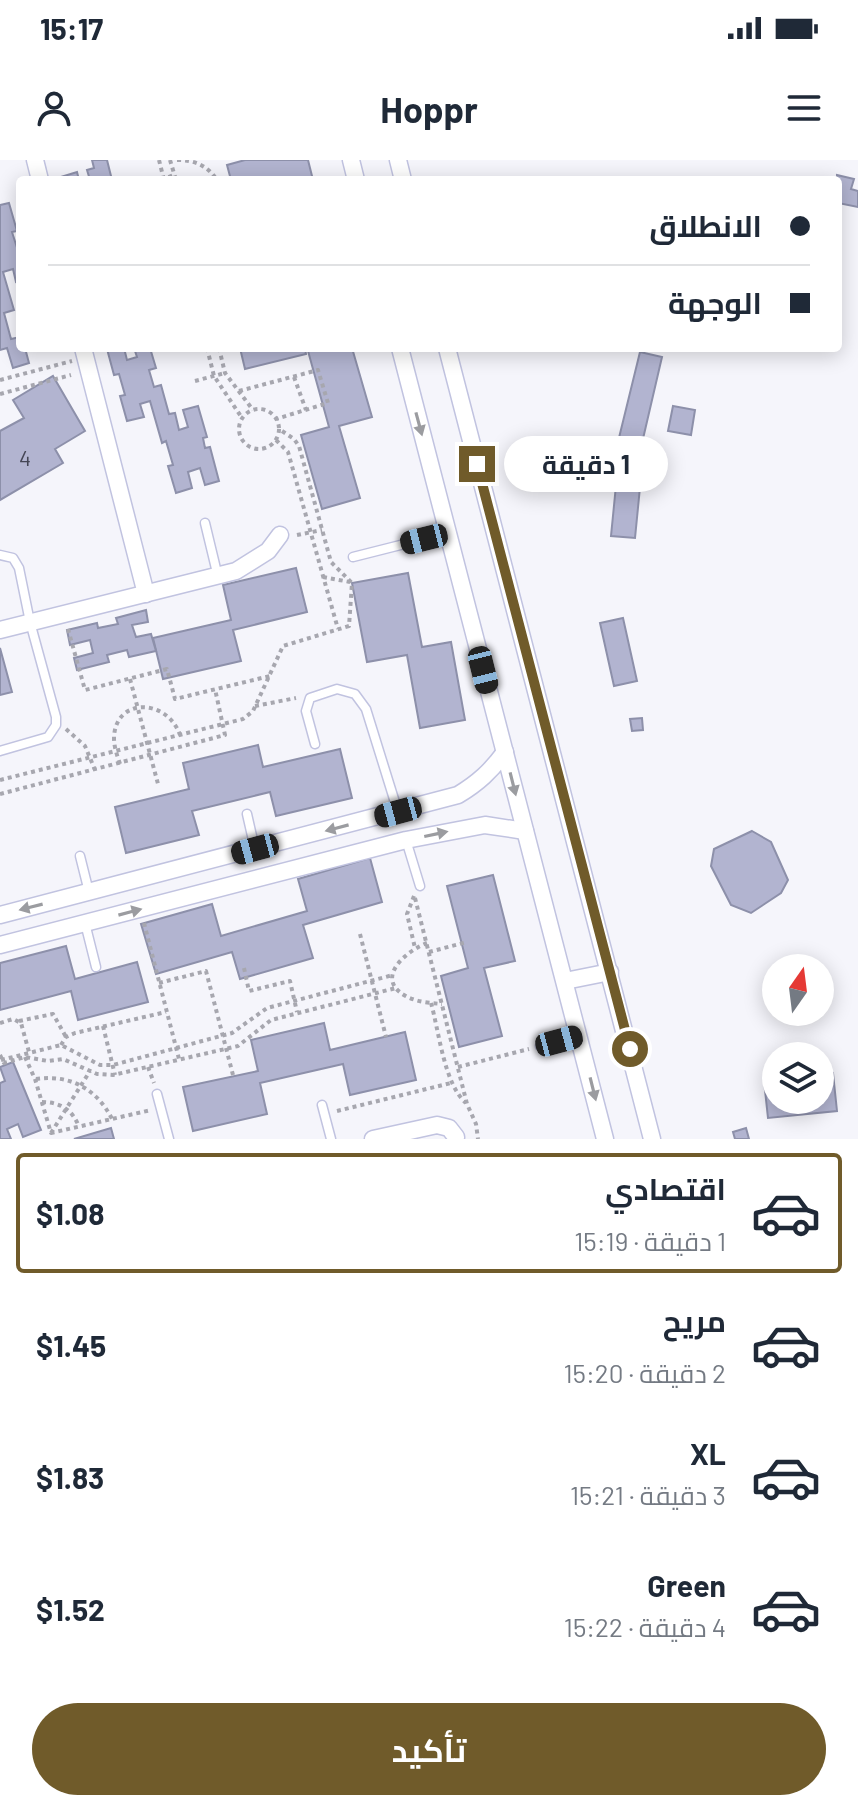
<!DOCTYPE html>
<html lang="ar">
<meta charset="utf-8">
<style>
body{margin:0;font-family:Barlow,Cairo,sans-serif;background:#f2f2f3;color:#1f2937;direction:rtl;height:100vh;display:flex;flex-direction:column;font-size:30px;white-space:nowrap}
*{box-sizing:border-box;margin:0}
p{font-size:26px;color:#747a83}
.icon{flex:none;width:44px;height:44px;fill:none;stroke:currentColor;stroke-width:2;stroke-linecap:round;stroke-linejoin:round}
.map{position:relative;height:979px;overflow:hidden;direction:ltr}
.panel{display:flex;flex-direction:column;background:#fff;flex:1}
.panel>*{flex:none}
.guide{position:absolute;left:16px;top:16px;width:826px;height:176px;border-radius:8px;box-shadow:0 4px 20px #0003;direction:rtl;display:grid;align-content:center;height:176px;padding:0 32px;background:#fff}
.needle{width:52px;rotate:14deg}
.fabs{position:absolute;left:762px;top:794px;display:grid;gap:16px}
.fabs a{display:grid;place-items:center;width:72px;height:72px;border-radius:50%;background:#fff;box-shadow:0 4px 20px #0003;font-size:40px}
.end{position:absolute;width:36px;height:36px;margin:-18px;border:10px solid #705b2a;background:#fff;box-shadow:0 0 0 4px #fff}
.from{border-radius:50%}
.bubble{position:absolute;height:56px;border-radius:28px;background:#fff;box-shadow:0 4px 20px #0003;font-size:26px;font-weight:700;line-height:56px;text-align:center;direction:rtl}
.car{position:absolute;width:24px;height:48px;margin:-24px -12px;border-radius:10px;box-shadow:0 0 6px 2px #0007;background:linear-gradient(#222 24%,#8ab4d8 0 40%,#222 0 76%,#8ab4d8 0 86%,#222 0)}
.guide b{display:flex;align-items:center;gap:28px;height:76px;font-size:30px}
.guide b+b{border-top:2px solid #e0e1e3}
.guide i{width:20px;height:20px;background:#1f2937}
ul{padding:14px 0 0;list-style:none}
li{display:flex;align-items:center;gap:24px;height:120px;margin:0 16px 12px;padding:0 16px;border:4px solid transparent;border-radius:8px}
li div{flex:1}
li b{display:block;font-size:30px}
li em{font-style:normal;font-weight:700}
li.selected{border-color:#705b2a}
li>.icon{width:72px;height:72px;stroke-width:1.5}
.cta{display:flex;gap:16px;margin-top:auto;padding:16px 32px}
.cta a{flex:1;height:92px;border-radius:48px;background:#705b2a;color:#fff;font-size:32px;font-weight:700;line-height:92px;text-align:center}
.status{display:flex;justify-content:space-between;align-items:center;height:56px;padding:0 40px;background:#fff;direction:ltr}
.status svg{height:22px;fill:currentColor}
header{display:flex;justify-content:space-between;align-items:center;height:104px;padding:0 32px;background:#fff;font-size:36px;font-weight:700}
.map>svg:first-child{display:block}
</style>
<div class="status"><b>15:17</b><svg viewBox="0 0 49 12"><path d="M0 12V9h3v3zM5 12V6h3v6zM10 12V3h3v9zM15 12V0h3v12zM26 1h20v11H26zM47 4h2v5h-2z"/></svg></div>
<header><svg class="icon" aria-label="menu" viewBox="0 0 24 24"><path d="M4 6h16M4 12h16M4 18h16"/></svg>Hoppr<svg class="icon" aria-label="person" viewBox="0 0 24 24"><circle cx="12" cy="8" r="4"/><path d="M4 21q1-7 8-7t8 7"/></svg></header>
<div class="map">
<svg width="858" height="979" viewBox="0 0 858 979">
<rect width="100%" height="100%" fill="#f5f5fb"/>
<g fill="#b2b4d0" stroke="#8d90aa" stroke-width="2">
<polygon points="92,0 107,0 112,20 90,20 87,10 94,8"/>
<polygon points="245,0 308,0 313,20 231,20 227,5"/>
<polygon points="77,12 79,20 62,20 61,17"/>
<polygon points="837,15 854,19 851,29 858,31 858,47 838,43"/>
<polygon points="9,43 17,71 12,72 20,97 20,121 16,122 13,109 3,112 14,150 4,153 11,179 20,177 20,188 25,188 29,203 13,208 7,188 0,190 0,45"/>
<polygon points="124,188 127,200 137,197 134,188 150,188 156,208 149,210 154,227 161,225 169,254 175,253 179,270 188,267 183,250 198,246 207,277 203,278 205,288 210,287 219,321 205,325 200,308 188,312 192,328 176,333 168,306 173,305 166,281 162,283 150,241 140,244 144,257 127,261 120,236 125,235 119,214 114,215 107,189"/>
<polygon points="240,188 305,188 306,194 245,209"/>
<polygon points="319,188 352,188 372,257 339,266 360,338 322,349 301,275 329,267 308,191"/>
<polygon points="640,192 662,197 639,296 616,290"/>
<polygon points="53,216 85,271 55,289 63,303 0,340 0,271 24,258 13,240"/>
<polygon points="673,246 695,250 691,275 668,271"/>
<polygon points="618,305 642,307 635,378 611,376"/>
<polygon points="296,408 307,452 233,470 241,501 163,519 153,478 231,460 223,425"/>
<polygon points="408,413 422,487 451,482 465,560 420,568 407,495 367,502 352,423"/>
<polygon points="146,450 148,462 132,465 136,477 151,474 156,491 129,497 127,490 107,495 109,502 77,510 74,498 93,493 90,480 70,485 67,470 97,463 98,468 118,464 116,458"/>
<polygon points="623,458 637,521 614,526 600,463"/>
<polygon points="0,488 12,532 0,535"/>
<polygon points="642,558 643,570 632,571 630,559"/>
<polygon points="258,585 263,607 340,589 352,638 276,656 270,632 192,651 199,675 126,693 115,647 189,629 183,603"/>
<polygon points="752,671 771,682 788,720 781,733 751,753 731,745 711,706 714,689"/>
<polygon points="370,698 382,742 303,765 313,798 240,819 232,792 156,814 141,764 212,744 221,776 307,751 298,719"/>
<polygon points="493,715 515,801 484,808 502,876 459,887 441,816 468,808 447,726"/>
<polygon points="66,786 75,819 137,802 148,842 78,860 71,831 0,850 0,803"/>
<polygon points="324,863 330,890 405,872 416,920 350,935 343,904 260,923 267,954 193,971 183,927 258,911 251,880"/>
<polygon points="13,902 41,970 23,977 18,964 7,969 11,979 0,979 0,923 5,921 0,907"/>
<polygon points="833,913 837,951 768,958 764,921 774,920 777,943 820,940 820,915"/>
<polygon points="111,968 114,979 74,979"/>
<polygon points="746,968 749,979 735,979 733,972"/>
</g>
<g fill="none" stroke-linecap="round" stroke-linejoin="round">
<g stroke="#c1c3e0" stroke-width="11">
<g id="lane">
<polyline points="205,363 218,417"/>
<polyline points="0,395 13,398 19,408 30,462 56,557 56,565 48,577 0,591"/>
<polyline points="353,397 448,373"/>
<polyline points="315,584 306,551 310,538 337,529 355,534 366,549 398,652"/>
<polyline points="247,654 255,689"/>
<polyline points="406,680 420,726"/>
<polyline points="80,696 89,732"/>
<polyline points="85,763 96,807"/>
<polyline points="540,886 578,875"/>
<polyline points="157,934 169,979"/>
<polyline points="322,945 331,979"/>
</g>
</g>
<g stroke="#c1c3e0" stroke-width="19">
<g id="street">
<polyline points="35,0 40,20"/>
<polyline points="351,0 356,20"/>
<polyline points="398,0 403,20"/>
<polyline points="83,188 146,434"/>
<polyline points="400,188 605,979"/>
<polyline points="447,188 652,979"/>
<polyline points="0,470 236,411 268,391 280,375"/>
<path d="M0,755L458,635C478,623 491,611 505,592"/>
<polyline points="0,785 406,680 485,665 525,671"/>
<polyline points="565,821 610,812"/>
<polyline points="373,979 437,965 449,968 456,977"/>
</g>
</g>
<g stroke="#a7a7af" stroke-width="4" stroke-dasharray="4 4" stroke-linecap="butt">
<polyline points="159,0 164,20"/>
<polyline points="170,0 176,20"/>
<path d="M177,0C194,0 207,5 217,20"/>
<polyline points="161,20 174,15"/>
<polyline points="207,188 214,216 242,258"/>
<polyline points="219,188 225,213 253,250"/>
<polyline points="294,217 306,250"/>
<polyline points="0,220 72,201"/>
<polyline points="195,221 225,213"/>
<polyline points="239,231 318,210 328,243 276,259"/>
<polyline points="0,234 71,215"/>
<circle cx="259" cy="269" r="20"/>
<polyline points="276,280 288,292 338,469"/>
<polyline points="297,375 322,370"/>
<polyline points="323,417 350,422"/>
<polyline points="68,469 85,530 167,509 175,539 270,516"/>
<polyline points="130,519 158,624"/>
<polyline points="255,546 296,538"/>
<polyline points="66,569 85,586 95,610"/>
<path d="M120,604C117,595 114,587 114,578C115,537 167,538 180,575"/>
<polyline points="0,620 243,559 253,551 283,486 349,466 352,423 331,402 299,286 294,279 279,269"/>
<polyline points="0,634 225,575 215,529"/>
<polyline points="414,736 407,754 415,788"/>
<polyline points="415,738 467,944 476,964 478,979"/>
<polyline points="144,763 179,899"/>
<polyline points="360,774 386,877"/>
<path d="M427,783C408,790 374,817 404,835C415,842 430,843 442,844"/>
<polyline points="429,792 467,782"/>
<polyline points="244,808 249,831 290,821 297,852"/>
<polyline points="159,823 206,811 233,915"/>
<path d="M431,843C439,871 444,924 466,943"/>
<polyline points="19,861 53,854 66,877"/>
<polyline points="0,863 13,859 21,863 29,892"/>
<polyline points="103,866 115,915"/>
<polyline points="61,885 66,877 75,873 166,852"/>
<polyline points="0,895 4,903 25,897 48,901 63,899 97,914 113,915 238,886 271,860 396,828"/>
<polyline points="25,897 35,919 51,973 151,950"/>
<polyline points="1,900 61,885 100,905 113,905 232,873 267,848 393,815"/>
<polyline points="148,907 154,923"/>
<polyline points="458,907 529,889"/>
<path d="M36,919C70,914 97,929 112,959"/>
<path d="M42,942C60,942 73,950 79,967"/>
<polyline points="337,951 451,923"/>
<polyline points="51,973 90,911"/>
</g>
<use href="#lane" stroke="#fff" stroke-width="8"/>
<use href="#street" stroke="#fff" stroke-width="16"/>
</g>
<defs><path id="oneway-solid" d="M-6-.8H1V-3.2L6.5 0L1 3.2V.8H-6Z" transform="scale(2)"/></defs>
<g fill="#9b9ca0">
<use href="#oneway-solid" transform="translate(419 264) rotate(75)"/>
<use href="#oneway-solid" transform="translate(513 624) rotate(76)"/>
<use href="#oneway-solid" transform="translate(337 668) rotate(165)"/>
<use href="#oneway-solid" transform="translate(436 674) rotate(-12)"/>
<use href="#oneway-solid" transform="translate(31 747) rotate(166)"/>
<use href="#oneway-solid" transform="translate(130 752) rotate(-15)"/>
<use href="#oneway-solid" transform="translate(593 929) rotate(76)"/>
</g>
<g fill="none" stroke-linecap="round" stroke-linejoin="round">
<polyline stroke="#705b2a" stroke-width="10" points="477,304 630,889"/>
</g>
<g text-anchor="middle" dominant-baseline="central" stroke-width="6" stroke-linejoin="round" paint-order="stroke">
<g font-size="22" fill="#454655">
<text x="25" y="297">4</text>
</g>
</g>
</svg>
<div class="fabs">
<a><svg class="needle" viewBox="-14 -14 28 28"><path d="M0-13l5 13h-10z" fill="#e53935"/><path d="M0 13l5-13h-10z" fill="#747a83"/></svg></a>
<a><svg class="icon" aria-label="layers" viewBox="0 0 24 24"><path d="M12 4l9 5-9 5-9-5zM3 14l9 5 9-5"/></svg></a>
</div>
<i class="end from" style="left:630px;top:889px"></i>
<i class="end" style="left:477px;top:304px"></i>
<div class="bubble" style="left:504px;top:276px;width:164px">1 دقيقة</div>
<i class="car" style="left:424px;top:379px;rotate:256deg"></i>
<i class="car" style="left:483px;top:510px;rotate:166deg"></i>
<i class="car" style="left:398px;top:652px;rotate:255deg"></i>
<i class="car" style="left:255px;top:689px;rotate:255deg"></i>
<i class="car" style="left:559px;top:881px;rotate:75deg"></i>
<div class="guide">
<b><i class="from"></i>الانطلاق</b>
<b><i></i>الوجهة</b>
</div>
</div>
<section class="panel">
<ul>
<li class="selected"><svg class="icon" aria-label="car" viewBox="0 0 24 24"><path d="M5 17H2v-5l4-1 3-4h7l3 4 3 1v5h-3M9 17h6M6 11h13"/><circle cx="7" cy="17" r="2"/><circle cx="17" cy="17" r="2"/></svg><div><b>اقتصادي</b><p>1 دقيقة · 15:19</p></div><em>$1.08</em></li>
<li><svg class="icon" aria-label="car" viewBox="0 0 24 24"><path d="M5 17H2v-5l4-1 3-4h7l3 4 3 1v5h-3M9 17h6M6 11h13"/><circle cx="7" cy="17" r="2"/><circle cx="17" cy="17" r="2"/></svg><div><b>مريح</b><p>2 دقيقة · 15:20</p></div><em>$1.45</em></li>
<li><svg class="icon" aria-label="car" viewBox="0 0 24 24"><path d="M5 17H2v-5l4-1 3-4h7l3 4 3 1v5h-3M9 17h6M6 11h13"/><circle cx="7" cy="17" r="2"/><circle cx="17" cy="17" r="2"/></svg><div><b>XL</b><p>3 دقيقة · 15:21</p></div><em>$1.83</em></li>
<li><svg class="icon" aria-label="car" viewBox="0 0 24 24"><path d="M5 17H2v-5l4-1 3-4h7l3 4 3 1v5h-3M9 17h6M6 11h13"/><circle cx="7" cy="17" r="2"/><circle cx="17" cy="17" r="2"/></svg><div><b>Green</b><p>4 دقيقة · 15:22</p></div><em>$1.52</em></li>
</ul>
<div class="cta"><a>تأكيد</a></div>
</section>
